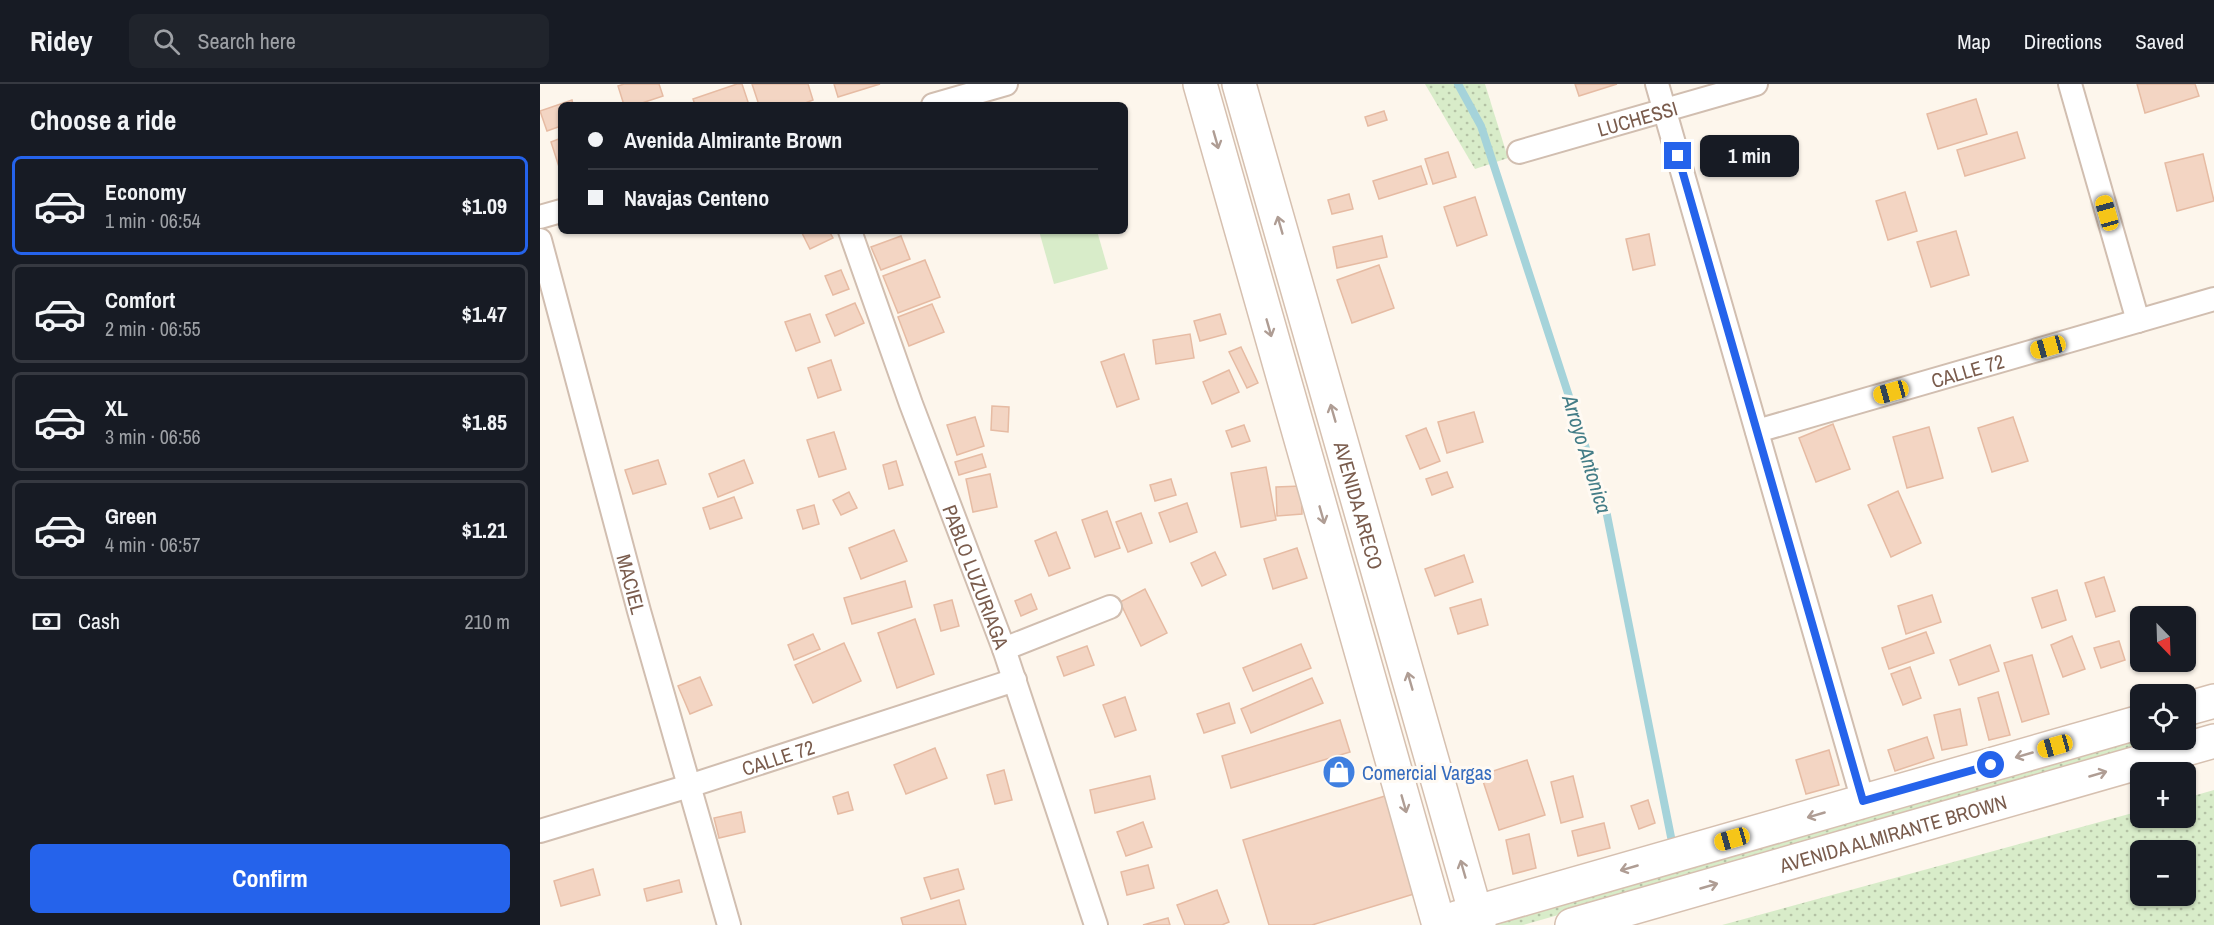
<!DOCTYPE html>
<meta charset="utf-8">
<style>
body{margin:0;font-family:"Archivo Narrow",sans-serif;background:#20242c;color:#f1f3f6;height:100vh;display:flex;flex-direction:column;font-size:22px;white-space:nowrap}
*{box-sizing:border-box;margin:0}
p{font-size:20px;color:#9ea1a6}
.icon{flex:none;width:33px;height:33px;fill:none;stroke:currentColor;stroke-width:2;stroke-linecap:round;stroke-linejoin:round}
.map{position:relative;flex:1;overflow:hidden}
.sheet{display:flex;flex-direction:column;background:#171b24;width:540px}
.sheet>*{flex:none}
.top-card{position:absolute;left:18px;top:18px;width:570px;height:132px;border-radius:9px;box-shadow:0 2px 4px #0004;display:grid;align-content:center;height:132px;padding:0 30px;background:#171b24}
.needle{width:39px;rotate:157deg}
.controls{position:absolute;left:1590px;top:522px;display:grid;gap:12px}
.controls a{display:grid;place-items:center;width:66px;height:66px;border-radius:9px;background:#171b24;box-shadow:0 2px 4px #0004;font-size:30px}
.end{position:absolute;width:27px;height:27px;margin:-14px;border:8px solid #2563eb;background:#fff;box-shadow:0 0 0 3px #fff}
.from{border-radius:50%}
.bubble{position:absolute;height:42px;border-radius:9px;background:#171b24;box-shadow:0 2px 4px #0004;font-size:20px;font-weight:700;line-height:42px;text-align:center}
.car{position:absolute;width:18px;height:36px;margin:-18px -9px;border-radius:8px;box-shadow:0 0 4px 2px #0007;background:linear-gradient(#f5c518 24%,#345 0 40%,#f5c518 0 76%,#345 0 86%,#f5c518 0)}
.top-card b{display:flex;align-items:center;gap:21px;height:57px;font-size:22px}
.top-card b+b{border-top:2px solid #363941}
.top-card i{width:15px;height:15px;background:#f1f3f6}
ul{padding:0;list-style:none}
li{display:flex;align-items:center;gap:18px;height:99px;margin:0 12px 9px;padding:0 18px;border:3px solid #363941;border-radius:9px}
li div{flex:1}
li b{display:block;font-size:22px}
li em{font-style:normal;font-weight:700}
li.current{border-color:#2563eb}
li>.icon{width:54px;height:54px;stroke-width:1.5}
h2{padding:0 30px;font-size:27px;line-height:72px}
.pay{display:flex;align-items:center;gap:15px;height:66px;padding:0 30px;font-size:22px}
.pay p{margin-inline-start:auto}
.cta{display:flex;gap:12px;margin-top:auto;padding:12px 30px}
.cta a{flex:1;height:69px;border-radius:9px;background:#2563eb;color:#fff;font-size:24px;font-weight:700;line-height:69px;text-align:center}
header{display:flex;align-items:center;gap:36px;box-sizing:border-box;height:84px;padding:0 30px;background:#171b24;border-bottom:2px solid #363941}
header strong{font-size:28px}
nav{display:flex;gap:33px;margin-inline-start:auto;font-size:21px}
.search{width:420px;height:54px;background:#20242c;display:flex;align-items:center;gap:15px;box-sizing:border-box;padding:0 21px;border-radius:9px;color:#9ea1a6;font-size:22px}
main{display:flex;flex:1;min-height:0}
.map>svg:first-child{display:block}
</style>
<header>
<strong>Ridey</strong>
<div class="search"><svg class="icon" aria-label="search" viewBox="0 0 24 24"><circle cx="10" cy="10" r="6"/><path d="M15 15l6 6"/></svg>Search here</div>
<nav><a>Map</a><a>Directions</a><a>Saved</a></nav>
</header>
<main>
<section class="sheet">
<h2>Choose a ride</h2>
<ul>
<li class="current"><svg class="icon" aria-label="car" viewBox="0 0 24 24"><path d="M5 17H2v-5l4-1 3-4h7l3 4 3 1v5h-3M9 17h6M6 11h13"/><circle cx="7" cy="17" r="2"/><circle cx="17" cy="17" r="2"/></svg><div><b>Economy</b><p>1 min · 06:54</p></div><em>$1.09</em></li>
<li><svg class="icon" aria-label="car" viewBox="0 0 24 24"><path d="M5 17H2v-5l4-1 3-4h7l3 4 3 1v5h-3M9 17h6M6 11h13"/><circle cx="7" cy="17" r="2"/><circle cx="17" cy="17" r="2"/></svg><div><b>Comfort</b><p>2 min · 06:55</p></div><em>$1.47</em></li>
<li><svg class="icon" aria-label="car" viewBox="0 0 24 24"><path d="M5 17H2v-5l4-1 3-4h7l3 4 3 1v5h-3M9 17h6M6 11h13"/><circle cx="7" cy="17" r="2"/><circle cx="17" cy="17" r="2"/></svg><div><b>XL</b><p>3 min · 06:56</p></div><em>$1.85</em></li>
<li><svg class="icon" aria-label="car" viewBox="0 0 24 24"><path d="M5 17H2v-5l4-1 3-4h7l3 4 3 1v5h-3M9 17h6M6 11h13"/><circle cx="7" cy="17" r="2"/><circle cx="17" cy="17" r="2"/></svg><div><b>Green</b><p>4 min · 06:57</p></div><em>$1.21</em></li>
</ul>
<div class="pay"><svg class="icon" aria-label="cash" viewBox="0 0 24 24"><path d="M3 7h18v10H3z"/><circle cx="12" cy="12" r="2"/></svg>Cash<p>210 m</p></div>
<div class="cta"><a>Confirm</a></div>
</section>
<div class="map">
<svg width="1674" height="841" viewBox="0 0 1674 841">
<defs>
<pattern id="grass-dots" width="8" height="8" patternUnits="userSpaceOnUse" patternTransform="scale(1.5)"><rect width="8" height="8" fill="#d8ecc9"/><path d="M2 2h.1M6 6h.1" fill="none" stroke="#b4c2a5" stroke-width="1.8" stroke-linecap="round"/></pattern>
</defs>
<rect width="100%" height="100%" fill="#fdf6ec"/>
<g fill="url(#grass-dots)" fill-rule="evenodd">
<polygon points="885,0 945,0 968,74 935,85"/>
<polygon points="1600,648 1600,656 1631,656 983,841 927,841"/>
<path d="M1674,706V841H1182L1600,727V734H1646V714ZM1600,766H1646V812H1600Z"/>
</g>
<polygon fill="#d8ecc9" points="499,147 557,147 568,185 514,200"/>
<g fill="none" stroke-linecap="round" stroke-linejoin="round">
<polyline stroke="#a5d3da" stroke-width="8" points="918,0 941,42 1066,426 1131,753"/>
</g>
<g fill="#f3d5c3" stroke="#e6bba3" stroke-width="1.5">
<polygon points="84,0 119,0 123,12 96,21 84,21 78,2"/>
<polygon points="197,0 202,0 209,21 155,21 153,15"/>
<polygon points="212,0 268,0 273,16 260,21 219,21"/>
<polygon points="294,0 340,0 298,13"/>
<polygon points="1035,0 1077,0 1039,12"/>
<polygon points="1597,0 1655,0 1659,12 1605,29"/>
<polygon points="1436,15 1447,50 1398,65 1387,30"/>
<polygon points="32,16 33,21 21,21 21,42 7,47 0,27"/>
<polygon points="844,27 847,36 828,42 825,33"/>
<polygon points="1477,48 1485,74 1425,92 1417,66"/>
<polygon points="21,54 21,89 11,58"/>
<polygon points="908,68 916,93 893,100 885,75"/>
<polygon points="1663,70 1674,117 1637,127 1625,79"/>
<polygon points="881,82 887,100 839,115 833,97"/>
<polygon points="1365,108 1377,147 1348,156 1336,117"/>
<polygon points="809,110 813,125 792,130 788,116"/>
<polygon points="935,113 947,151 917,162 904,123"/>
<polygon points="261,147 289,147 293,154 270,165"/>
<polygon points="1416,147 1429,191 1391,203 1377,158"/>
<polygon points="1109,150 1115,181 1093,186 1086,155"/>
<polygon points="361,152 370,175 341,186 331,163"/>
<polygon points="842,152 847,173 797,184 793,163"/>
<polygon points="385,176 400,213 358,229 343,192"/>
<polygon points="839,181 854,224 812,239 797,196"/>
<polygon points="301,186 309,205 293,211 285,192"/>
<polygon points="315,219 324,239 295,252 286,231"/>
<polygon points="392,220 404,248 369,262 358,233"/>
<polygon points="270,230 280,258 256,267 245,238"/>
<polygon points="680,230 686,250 660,257 654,237"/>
<polygon points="650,250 654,274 616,280 613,256"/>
<polygon points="701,263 718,299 707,304 689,268"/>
<polygon points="584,270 599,315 577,323 561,278"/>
<polygon points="291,276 301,306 278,314 268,284"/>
<polygon points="689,286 699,308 672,320 663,298"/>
<polygon points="452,322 469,323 468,348 451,346"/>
<polygon points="934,328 943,358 907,369 898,338"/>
<polygon points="435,333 444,362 417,371 407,341"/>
<polygon points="1473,333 1488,377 1452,388 1438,344"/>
<polygon points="1293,340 1310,385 1276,398 1259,354"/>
<polygon points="704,341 710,357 692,363 686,347"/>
<polygon points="1389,343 1403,394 1367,404 1353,353"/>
<polygon points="886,344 900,377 880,385 866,352"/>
<polygon points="294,348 306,385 279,393 267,356"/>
<polygon points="442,370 446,383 419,391 415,378"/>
<polygon points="118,376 126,400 93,410 85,386"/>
<polygon points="204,376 213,399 178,413 169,390"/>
<polygon points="356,377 363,401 349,405 343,381"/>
<polygon points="726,383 736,436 701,443 691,389"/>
<polygon points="907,388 913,403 892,411 886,395"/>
<polygon points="450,390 457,423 433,428 426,395"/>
<polygon points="631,395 636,411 615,417 610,401"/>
<polygon points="761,402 762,430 737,432 736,403"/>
<polygon points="1358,407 1381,459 1351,473 1328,421"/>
<polygon points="309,408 317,424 301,431 293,416"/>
<polygon points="194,413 202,434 170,445 163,424"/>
<polygon points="647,419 657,448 630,458 619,429"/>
<polygon points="274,421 279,440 263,445 257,426"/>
<polygon points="567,427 580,464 555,473 542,436"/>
<polygon points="601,429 612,459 588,468 576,438"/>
<polygon points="354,446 367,477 321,495 309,464"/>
<polygon points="516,448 530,484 509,492 495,457"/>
<polygon points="757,464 767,494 733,505 724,475"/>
<polygon points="675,468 686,491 662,502 651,479"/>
<polygon points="924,471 933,498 895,512 885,485"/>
<polygon points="1564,493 1575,527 1556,533 1545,499"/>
<polygon points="365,497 372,523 312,540 304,514"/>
<polygon points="605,505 627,549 601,562 580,518"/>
<polygon points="1517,506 1526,536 1502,544 1492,514"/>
<polygon points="491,510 497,525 481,532 475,517"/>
<polygon points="1392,511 1401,538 1366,550 1358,522"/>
<polygon points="941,515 948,541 918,550 910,524"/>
<polygon points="412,516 419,542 401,547 394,521"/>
<polygon points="375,535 394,590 357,604 338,549"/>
<polygon points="1386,548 1394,569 1349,585 1342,564"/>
<polygon points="273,550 280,565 254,576 248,561"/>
<polygon points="1532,552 1545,585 1523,593 1511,561"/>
<polygon points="1579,557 1585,576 1561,584 1554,564"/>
<polygon points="304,559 321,597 273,619 255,581"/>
<polygon points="761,560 771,584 713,607 703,584"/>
<polygon points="1450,561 1459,587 1419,601 1410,576"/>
<polygon points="547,562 554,581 524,592 517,573"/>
<polygon points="1492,571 1509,630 1482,638 1464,579"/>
<polygon points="1370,583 1381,614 1363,621 1351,590"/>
<polygon points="160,593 172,621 150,630 138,602"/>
<polygon points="772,594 783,619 711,649 701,625"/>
<polygon points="1458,608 1470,651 1449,656 1438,614"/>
<polygon points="585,613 596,646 575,653 563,621"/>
<polygon points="689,619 695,639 664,649 657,630"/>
<polygon points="1420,625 1427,661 1402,666 1394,631"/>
<polygon points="800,636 810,668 691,704 682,672"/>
<polygon points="1387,653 1394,674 1355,687 1348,666"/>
<polygon points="395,664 407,694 366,710 354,681"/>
<polygon points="1289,666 1299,701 1266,710 1256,676"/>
<polygon points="987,676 1005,731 959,746 941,691"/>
<polygon points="464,686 472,716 455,720 447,691"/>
<polygon points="610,692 615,715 555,729 550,706"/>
<polygon points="1033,692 1043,733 1021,739 1011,698"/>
<polygon points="308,708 313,726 298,730 293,713"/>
<polygon points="845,712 874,810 772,841 729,841 703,756"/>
<polygon points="1108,716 1115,739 1099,745 1091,722"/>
<polygon points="201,728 205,748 179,754 174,734"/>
<polygon points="603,738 612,763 586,772 577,748"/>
<polygon points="1064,739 1070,764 1038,772 1032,747"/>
<polygon points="989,750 996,784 973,790 966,756"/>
<polygon points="608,781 614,804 587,811 581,788"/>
<polygon points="53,785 60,811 21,822 14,797"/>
<polygon points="418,785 424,805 391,815 384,794"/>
<polygon points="139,796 142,808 107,817 104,805"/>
<polygon points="677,806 689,838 682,841 645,841 637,821"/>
<polygon points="419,816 426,841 363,841 361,834"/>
<polygon points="628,834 630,841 603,841"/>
</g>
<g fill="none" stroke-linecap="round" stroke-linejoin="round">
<g stroke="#d1beb0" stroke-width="26">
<g id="minor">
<polyline points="1117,0 1323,717"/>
<polyline points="1530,0 1598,237"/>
<polyline points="393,21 466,0"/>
<path id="s1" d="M979,68L1216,0"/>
<polyline points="0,133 21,127"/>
<path id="s2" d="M310,147L371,320L464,565L556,841"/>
<path id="s3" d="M0,156L99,527L189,841"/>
<path id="s4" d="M1217,347L1674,215"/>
<polyline points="464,565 570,523"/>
<path id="s5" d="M0,747L149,702L475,596"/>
</g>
</g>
<g stroke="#d6c0b0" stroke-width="36">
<g id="secondary">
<polyline points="660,0 899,841"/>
<path id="s6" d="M699,0L939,841"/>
<polyline points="1646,625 1674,617"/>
<polyline points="916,834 1600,638"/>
<path id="s7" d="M1032,841L1674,657"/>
</g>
</g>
<use href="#minor" stroke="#fff" stroke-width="22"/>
<use href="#secondary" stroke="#fff" stroke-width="33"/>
</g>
<defs><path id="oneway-shaft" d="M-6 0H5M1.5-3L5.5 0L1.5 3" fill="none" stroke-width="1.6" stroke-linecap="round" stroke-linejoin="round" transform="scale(1.5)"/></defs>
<g stroke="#af9d94">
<use href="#oneway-shaft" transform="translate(676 56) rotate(74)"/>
<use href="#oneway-shaft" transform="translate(740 141) rotate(-106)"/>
<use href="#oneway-shaft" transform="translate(729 244) rotate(74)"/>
<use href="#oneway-shaft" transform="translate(793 329) rotate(-106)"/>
<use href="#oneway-shaft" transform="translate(782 431) rotate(74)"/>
<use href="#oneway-shaft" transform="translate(870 597) rotate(-106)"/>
<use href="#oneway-shaft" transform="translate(1484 671) rotate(164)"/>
<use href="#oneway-shaft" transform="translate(1558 690) rotate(-16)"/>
<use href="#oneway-shaft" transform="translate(864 720) rotate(74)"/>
<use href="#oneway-shaft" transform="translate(1276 731) rotate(164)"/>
<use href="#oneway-shaft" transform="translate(1089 784) rotate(164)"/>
<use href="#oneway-shaft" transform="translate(923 785) rotate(-106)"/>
<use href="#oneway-shaft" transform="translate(1169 802) rotate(-16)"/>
</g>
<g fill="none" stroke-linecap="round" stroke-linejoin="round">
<polyline stroke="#2563eb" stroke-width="8" points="1138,72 1323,717 1451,681"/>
</g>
<defs>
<g id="shop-disc" transform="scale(1.725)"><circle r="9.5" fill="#3f7fe0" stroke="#fffaf3"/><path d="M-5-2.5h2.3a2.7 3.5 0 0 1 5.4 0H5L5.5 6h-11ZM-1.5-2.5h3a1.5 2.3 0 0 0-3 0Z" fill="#fff"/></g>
</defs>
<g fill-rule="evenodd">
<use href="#shop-disc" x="799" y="688"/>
</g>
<g text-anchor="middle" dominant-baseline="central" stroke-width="6" stroke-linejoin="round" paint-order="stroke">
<g font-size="20" fill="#7a5c4d" stroke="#fffaf3">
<text stroke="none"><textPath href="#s1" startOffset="123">LUCHESSI</textPath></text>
<text stroke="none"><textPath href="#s4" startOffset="219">CALLE 72</textPath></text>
<text stroke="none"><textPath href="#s6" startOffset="438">AVENIDA ARECO</textPath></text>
<text stroke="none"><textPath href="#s2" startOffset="368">PABLO LUZURIAGA</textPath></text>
<text stroke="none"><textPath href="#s3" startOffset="356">MACIEL</textPath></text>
<text stroke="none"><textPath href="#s5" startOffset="249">CALLE 72</textPath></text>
<text stroke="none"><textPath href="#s7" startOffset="334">AVENIDA ALMIRANTE BROWN</textPath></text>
</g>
<g font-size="20" fill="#366cbe" stroke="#fffaf3" text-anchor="start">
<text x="822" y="688">Comercial Vargas</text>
</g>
<g font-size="21" font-style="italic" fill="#437c86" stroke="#fffaf3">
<text transform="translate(1047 370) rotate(73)">Arroyo Antonica</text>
</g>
</g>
</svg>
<div class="controls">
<a><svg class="needle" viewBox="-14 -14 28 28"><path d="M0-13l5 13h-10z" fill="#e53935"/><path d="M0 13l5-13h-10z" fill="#9ea1a6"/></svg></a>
<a><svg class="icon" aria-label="locate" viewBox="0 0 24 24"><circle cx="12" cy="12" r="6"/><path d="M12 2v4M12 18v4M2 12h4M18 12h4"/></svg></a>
<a>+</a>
<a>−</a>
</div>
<i class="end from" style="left:1451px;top:681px"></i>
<i class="end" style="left:1138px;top:72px"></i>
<div class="bubble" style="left:1160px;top:51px;width:99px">1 min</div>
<i class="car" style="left:1567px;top:129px;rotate:344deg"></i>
<i class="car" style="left:1508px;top:263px;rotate:254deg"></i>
<i class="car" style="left:1351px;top:308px;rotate:254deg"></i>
<i class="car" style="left:1515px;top:662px;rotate:254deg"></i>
<i class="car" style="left:1192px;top:755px;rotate:254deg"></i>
<div class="top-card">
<b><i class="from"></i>Avenida Almirante Brown</b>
<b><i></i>Navajas Centeno</b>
</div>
</div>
</main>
